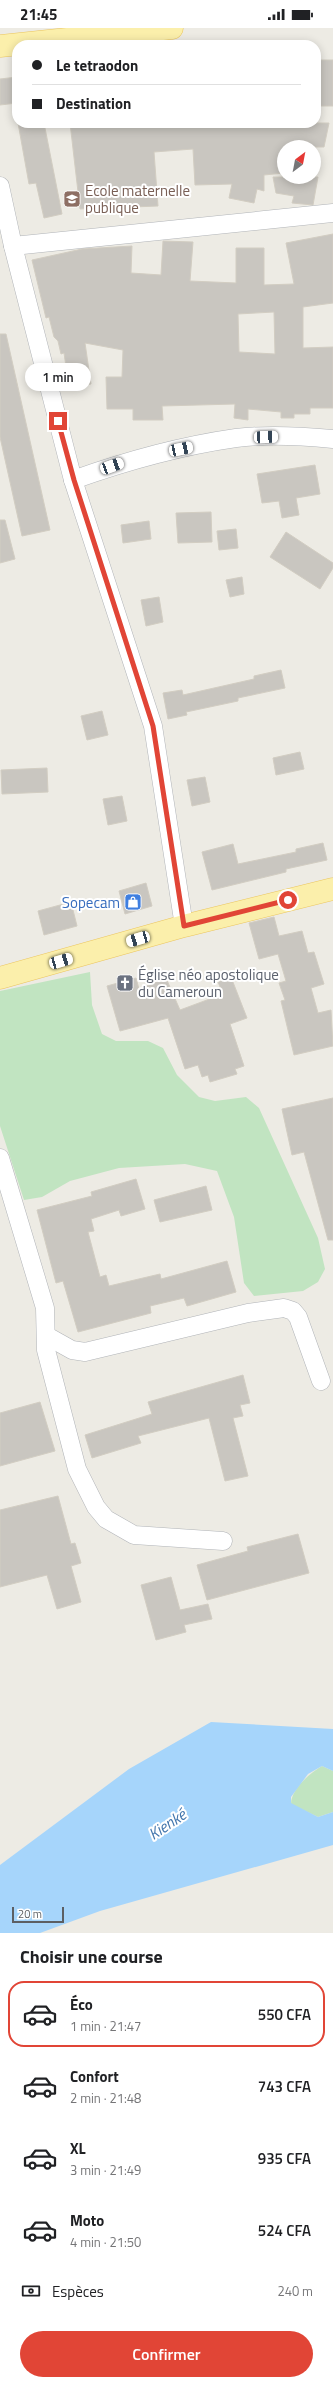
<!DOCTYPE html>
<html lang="fr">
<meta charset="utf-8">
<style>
body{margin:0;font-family:"Titillium Web",sans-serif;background:#f6f6f6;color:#202124;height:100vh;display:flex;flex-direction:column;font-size:15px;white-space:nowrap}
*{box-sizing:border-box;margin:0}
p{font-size:13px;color:#757577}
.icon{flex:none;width:22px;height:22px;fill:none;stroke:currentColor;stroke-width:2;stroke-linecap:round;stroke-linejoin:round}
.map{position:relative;height:1905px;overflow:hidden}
.panel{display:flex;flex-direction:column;background:#fff;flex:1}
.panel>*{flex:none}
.top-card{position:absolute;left:12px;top:12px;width:309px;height:88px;border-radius:16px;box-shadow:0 2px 10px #0003;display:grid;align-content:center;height:88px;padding:0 20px;background:#fff}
.needle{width:26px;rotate:32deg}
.buttons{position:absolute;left:277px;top:112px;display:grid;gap:8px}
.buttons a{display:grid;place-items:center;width:44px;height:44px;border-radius:50%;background:#fff;box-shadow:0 2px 10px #0003;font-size:20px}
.scale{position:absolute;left:12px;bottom:10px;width:52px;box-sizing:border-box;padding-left:4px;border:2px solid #5c5f63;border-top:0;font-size:11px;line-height:14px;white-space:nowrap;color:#5c5f63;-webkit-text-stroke:3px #fff;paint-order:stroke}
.end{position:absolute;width:18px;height:18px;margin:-9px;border:5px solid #e14536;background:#fff;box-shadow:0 0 0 2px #fff}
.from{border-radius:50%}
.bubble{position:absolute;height:28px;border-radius:14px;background:#fff;box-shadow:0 2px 10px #0003;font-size:13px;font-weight:600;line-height:28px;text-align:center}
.car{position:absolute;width:12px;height:24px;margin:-12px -6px;border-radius:5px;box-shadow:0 0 3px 1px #0007;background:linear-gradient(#fff 24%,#345 0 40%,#fff 0 76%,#345 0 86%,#fff 0)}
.top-card b{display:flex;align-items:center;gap:14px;height:38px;font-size:15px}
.top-card b+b{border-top:1px solid #e0e0e0}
.top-card i{width:10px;height:10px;background:#202124}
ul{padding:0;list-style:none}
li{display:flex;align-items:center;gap:12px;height:66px;margin:0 8px 6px;padding:0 12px;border:2px solid transparent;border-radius:16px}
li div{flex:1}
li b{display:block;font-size:15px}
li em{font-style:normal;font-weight:600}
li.selected{border-color:#e14536}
li>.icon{width:36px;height:36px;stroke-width:1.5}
h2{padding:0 20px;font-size:18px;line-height:48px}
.pay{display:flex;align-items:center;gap:10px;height:44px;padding:0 20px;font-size:15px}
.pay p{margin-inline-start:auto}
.cta{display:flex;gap:8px;margin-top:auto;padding:8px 20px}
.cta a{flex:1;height:46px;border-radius:24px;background:#e14536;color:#fff;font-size:16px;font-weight:600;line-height:46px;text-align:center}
.status{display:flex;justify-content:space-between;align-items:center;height:28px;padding:0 20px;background:#fff;direction:ltr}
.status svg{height:11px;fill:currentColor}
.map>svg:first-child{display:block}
</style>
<div class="status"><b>21:45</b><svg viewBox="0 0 49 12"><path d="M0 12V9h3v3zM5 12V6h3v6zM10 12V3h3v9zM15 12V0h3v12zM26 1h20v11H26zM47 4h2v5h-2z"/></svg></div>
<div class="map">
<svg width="333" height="1905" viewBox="0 0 333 1905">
<rect width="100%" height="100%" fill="#edebe4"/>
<g fill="#c1e4c1">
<polygon points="90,944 92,977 102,1006 116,1013 148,1013 163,1020 177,1047 199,1069 215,1073 246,1069 259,1080 318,1210 325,1241 318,1254 303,1263 254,1268 244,1255 234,1189 217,1143 185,1136 119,1140 70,1153 42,1169 24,1172 0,1098 0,963"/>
<path d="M322,1738L333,1743V1784L318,1789L291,1776C291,1761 310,1745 322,1738Z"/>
</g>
<polygon fill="#a6d5fb" points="211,1694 333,1701 333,1743 322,1738 308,1746 291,1769 291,1775 318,1789 333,1784 333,1817 100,1883 40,1905 0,1905 0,1837 129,1741"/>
<g fill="#c9c6c0" stroke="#d2cdc2" fill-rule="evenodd">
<rect x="316" y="32" width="17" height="46"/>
<polygon points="17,49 17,75 0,77 0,51"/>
<polygon points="18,95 44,95 62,186 44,190 36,155 29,156"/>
<polygon points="70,95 274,95 290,97 290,95 329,95 324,119 284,119 284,145 264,147 264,163 257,161 254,175 229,170 232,156 195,157 193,121 154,124 158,178 80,181"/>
<polygon points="273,149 318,149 313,177 292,175 294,168 276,165"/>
<path d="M333,206V275L303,279V320L333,319V380H310V386H294V390H281V384L248,381V392L234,390L235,376L162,378L163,392H133V381H107L106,349H122L123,322L85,315L91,356L69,359L64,325L61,326L58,313L54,309L49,289L46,290L32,232L82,221L132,218L131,245L161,247L163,213L193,214L190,253L236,255V220H264V257L294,256L286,215ZM274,284L275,326L239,324L238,286Z"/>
<polygon points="0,306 6,306 50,502 22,508 0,409"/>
<polygon points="315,437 320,466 296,470 299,487 282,490 279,473 262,475 257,446"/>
<polygon points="211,484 212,514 178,515 176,485"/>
<polygon points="0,492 5,492 15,531 0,535"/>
<polygon points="149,493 151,511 123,515 121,497"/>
<polygon points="236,501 238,520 219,522 217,503"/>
<polygon points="286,504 333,535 333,540 320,561 270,529"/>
<polygon points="242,549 244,566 230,569 226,552"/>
<polygon points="159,569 163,594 146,598 141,572"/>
<polygon points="281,642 285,660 238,670 238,673 186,684 187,687 168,691 163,665 182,662 183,667 254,651 254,648"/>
<polygon points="102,683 108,707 87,712 81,688"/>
<polygon points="300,724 304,741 276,747 273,730"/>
<polygon points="47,740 48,764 2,766 1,742"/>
<polygon points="205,749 210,774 192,778 187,752"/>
<polygon points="122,768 127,793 108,797 103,771"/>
<polygon points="323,815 327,832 286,841 286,844 212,862 202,824 233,816 238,836 296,824 296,821"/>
<polygon points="146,855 152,878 125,886 119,863"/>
<polygon points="71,874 77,898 44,907 38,883"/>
<polygon points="274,889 279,908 302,903 308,925 314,924 324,956 311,960 318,985 331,982 333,1018 294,1027 281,973 285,972 279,955 286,953 278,926 259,931 249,895"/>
<polygon points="231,949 247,990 230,996 244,1038 235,1041 237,1046 210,1054 208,1047 202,1049 198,1037 185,1041 168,990 120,1003 107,958 136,950 139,961 166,950 180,982 223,966 218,954"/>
<polygon points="333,1070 333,1212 328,1212 304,1124 292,1127 282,1081"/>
<polygon points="136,1151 145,1181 121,1188 119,1182 91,1191 94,1203 88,1204 100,1249 106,1247 109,1258 160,1246 161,1251 227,1233 236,1264 187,1278 184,1270 150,1278 151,1285 78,1304 63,1253 56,1255 37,1182 92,1168 91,1164"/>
<polygon points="206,1158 212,1182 160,1194 154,1172"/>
<polygon points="243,1347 250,1375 240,1377 243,1388 233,1390 248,1448 225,1453 209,1390 138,1408 141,1415 92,1430 85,1407 152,1386 148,1374"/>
<polygon points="40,1374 55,1423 0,1438 0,1385"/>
<polygon points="58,1468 71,1516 75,1515 81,1535 71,1538 81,1574 57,1581 47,1547 0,1559 0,1482"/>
<polygon points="298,1506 309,1545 207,1572 197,1537 248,1523 247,1519"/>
<polygon points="171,1549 180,1582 208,1576 212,1591 184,1597 186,1604 156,1612 141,1557"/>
</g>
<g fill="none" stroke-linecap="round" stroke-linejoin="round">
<g stroke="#b1b4b8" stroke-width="19">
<g id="minor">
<polyline points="0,158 13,218 73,452 153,698 184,898"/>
<polyline points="13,218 333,185"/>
<path d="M73,452C126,433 180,418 236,410C267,406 301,408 333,411"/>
<polyline points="0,1130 45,1280 46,1322 77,1441 96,1479 106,1491 134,1507 223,1513"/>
<polyline points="47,1308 72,1322 85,1324 248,1285 284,1280 293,1283 298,1289 321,1353"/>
</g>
</g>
<g stroke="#ebc55f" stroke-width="23">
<g id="primary">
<polyline points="0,18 172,0"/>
<polyline points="0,950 184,898 333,861"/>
</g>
</g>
<use href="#minor" stroke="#fff" stroke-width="18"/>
<use href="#primary" stroke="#fbefab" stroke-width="22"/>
</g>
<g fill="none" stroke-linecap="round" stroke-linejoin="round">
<polyline stroke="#e14536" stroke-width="5" points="58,393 74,452 153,698 184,898 288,872"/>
</g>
<defs>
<g id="school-square" transform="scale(0.9)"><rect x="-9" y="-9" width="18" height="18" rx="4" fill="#8d6e63" stroke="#fff"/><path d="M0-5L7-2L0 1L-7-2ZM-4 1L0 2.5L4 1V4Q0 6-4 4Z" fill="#fff"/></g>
<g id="shop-square" transform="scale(0.9)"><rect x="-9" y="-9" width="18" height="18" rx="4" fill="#3f7fe0" stroke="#fff"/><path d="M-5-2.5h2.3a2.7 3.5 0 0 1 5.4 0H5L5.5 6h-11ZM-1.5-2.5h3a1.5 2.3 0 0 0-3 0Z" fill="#fff"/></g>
<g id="church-square" transform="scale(0.9)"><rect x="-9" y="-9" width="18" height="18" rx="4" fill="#6b7280" stroke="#fff"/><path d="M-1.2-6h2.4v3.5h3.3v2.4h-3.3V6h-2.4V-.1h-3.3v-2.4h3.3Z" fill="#fff"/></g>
</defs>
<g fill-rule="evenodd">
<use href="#school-square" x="72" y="171"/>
<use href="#shop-square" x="133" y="874"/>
<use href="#church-square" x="125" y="955"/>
</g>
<g text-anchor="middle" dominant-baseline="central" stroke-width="4" stroke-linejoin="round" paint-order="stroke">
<g font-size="15" fill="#785e54" stroke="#fff" text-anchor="start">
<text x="85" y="162">Ecole maternelle<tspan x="85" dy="17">publique</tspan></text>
</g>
<g font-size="15" fill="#366cbe" stroke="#fff" text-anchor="end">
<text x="120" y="874">Sopecam</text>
</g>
<g font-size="15" fill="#5b616d" stroke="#fff" text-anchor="start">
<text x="138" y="946">Église néo apostolique<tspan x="138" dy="17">du Cameroun</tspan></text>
</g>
<g font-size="16" font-style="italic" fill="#4376ad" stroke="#fff">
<text transform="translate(167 1796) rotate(-34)">Kienké</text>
</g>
</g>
</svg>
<div class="buttons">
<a><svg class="needle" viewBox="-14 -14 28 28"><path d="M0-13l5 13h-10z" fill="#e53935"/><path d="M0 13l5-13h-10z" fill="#757577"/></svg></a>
</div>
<div class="scale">20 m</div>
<i class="end from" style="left:288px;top:872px"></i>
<i class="end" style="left:58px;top:393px"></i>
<div class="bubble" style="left:25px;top:335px;width:66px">1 min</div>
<i class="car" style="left:266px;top:409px;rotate:88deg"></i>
<i class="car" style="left:181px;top:421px;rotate:78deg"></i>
<i class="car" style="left:112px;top:438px;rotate:70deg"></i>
<i class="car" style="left:138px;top:911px;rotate:254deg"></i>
<i class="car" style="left:61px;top:933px;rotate:74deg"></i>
<div class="top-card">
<b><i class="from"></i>Le tetraodon</b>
<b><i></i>Destination</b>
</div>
</div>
<section class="panel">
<h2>Choisir une course</h2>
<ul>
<li class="selected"><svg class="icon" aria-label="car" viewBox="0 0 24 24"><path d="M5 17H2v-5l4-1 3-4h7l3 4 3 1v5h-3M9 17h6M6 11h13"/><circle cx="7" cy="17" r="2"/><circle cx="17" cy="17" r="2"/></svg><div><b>Éco</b><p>1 min · 21:47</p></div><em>550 CFA</em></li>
<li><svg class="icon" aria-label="car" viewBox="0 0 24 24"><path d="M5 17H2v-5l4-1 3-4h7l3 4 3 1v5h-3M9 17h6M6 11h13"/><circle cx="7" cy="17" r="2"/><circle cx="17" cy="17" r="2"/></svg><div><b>Confort</b><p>2 min · 21:48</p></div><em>743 CFA</em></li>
<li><svg class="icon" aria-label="car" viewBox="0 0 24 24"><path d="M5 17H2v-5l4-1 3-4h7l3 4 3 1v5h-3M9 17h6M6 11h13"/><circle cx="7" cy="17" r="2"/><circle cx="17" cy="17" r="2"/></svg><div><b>XL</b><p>3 min · 21:49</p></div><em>935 CFA</em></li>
<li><svg class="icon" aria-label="car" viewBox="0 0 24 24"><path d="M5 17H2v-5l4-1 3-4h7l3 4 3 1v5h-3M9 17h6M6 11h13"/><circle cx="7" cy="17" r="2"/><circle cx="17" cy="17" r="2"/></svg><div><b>Moto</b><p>4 min · 21:50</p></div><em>524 CFA</em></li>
</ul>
<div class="pay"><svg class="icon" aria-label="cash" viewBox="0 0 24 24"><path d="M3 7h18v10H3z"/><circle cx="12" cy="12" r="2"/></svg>Espèces<p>240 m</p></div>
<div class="cta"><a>Confirmer</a></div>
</section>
